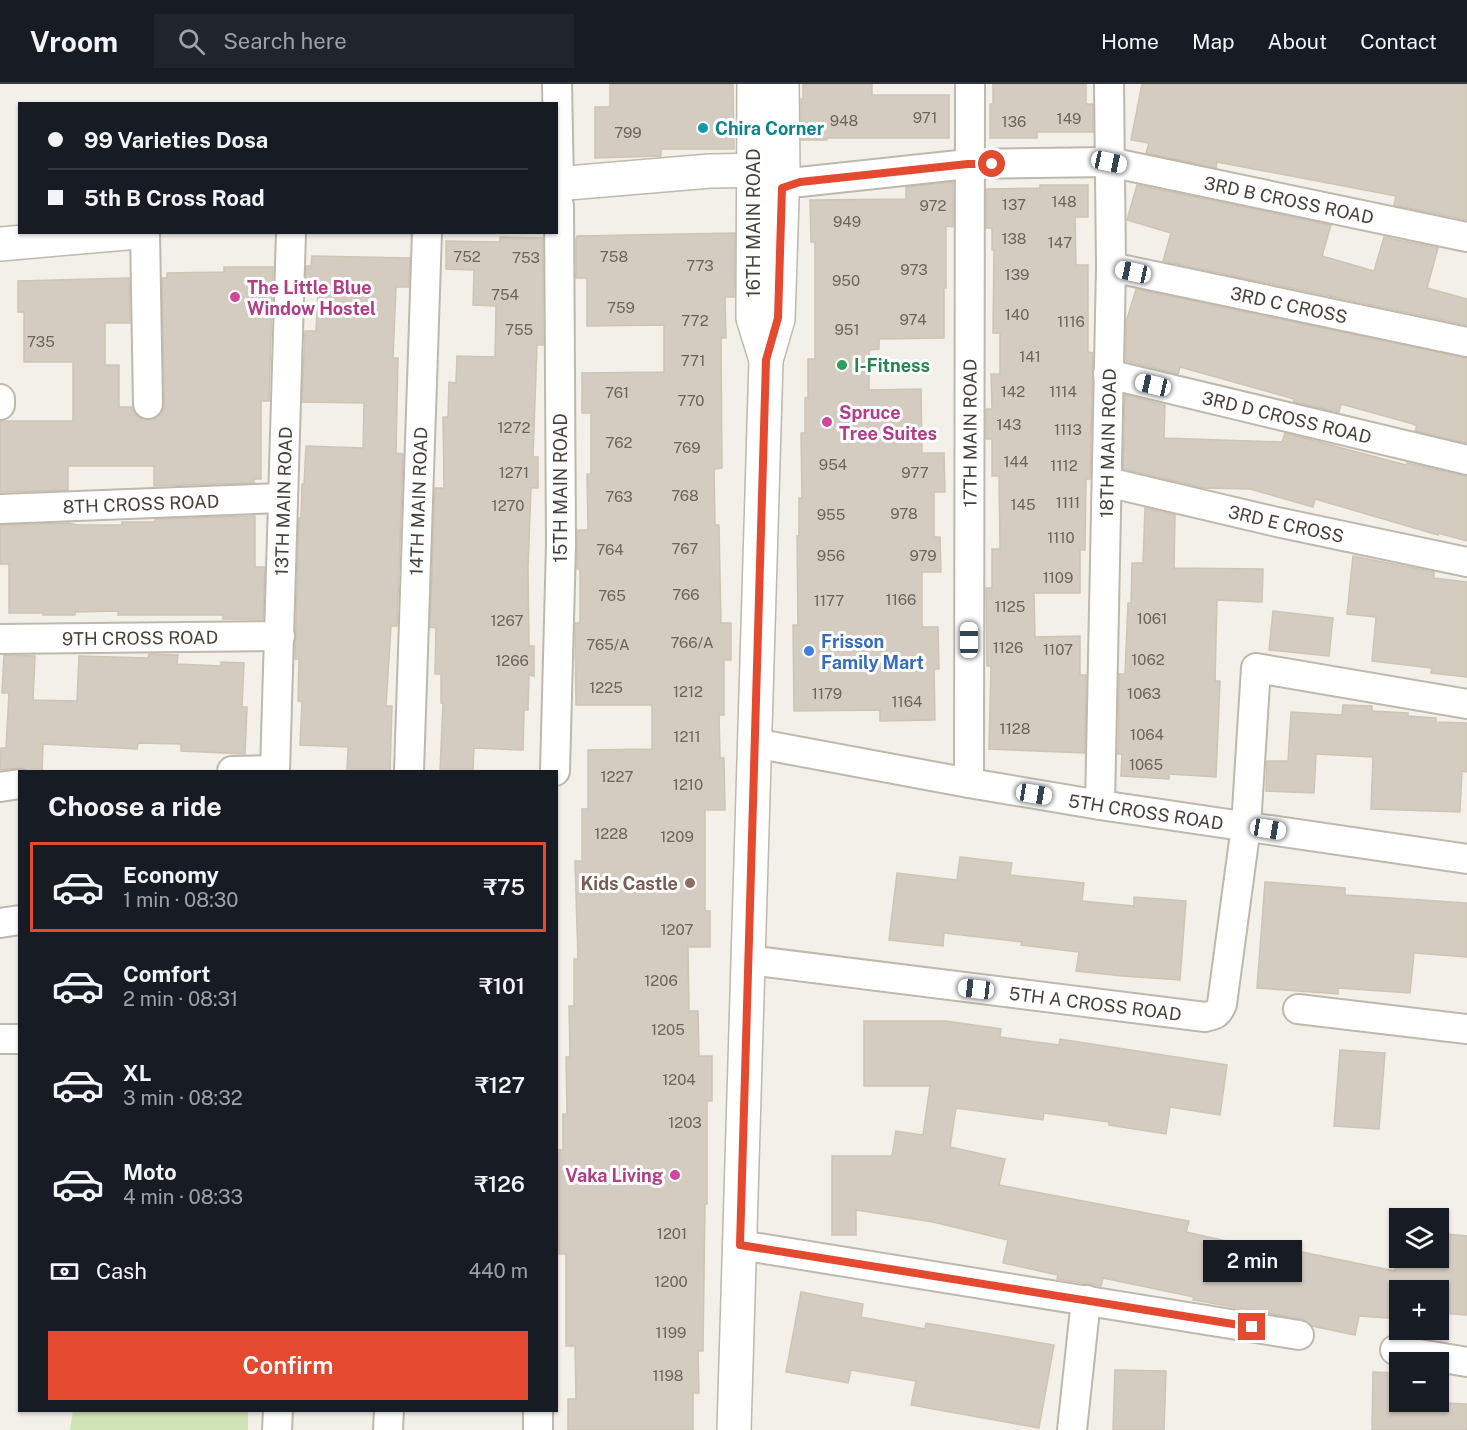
<!DOCTYPE html>
<meta charset="utf-8">
<style>
body{margin:0;font-family:"Public Sans",sans-serif;background:#20242c;color:#f1f3f6;height:100vh;display:flex;flex-direction:column;font-size:22px;white-space:nowrap}
*{box-sizing:border-box;margin:0}
p{font-size:20px;color:#9ea1a6}
.icon{flex:none;width:33px;height:33px;fill:none;stroke:currentColor;stroke-width:2;stroke-linecap:round;stroke-linejoin:round}
.map{position:relative;flex:1;overflow:hidden}
.details{position:absolute;left:18px;top:686px;width:540px;height:642px;display:flex;flex-direction:column;background:#171b24;border-radius:0px;box-shadow:0 2px 4px #0004}
.details>*{flex:none}
.hud{position:absolute;left:18px;top:18px;width:540px;height:132px;border-radius:0px;box-shadow:0 2px 4px #0004;display:grid;align-content:center;height:132px;padding:0 30px;background:#171b24}
.buttons{position:absolute;left:1389px;top:1124px;display:grid;gap:12px}
.buttons a{display:grid;place-items:center;width:60px;height:60px;border-radius:0px;background:#171b24;box-shadow:0 2px 4px #0004;font-size:30px}
.end{position:absolute;width:27px;height:27px;margin:-14px;border:8px solid #e44a30;background:#fff;box-shadow:0 0 0 3px #fff}
.from{border-radius:50%}
.bubble{position:absolute;height:42px;border-radius:0px;background:#171b24;box-shadow:0 2px 4px #0004;font-size:20px;font-weight:600;line-height:42px;text-align:center}
.car{position:absolute;width:18px;height:36px;margin:-18px -9px;border-radius:8px;box-shadow:0 0 4px 2px #0007;background:linear-gradient(#fff 24%,#345 0 40%,#fff 0 76%,#345 0 86%,#fff 0)}
.hud b{display:flex;align-items:center;gap:21px;height:57px;font-size:22px}
.hud b+b{border-top:2px solid #363941}
.hud i{width:15px;height:15px;background:#f1f3f6}
ul{padding:0;list-style:none}
li{display:flex;align-items:center;gap:18px;height:90px;margin:0 12px 9px;padding:0 18px;border:3px solid transparent;border-radius:0px}
li div{flex:1}
li b{display:block;font-size:22px}
li em{font-style:normal;font-weight:600}
li.active{border-color:#e44a30}
li>.icon{width:54px;height:54px;stroke-width:1.5}
h2{padding:0 30px;font-size:27px;line-height:72px}
.pay{display:flex;align-items:center;gap:15px;height:66px;padding:0 30px;font-size:22px}
.pay p{margin-inline-start:auto}
.primary-button{display:flex;gap:12px;margin-top:auto;padding:12px 30px}
.primary-button a{flex:1;height:69px;border-radius:0px;background:#e44a30;color:#fff;font-size:24px;font-weight:600;line-height:69px;text-align:center}
header{display:flex;align-items:center;gap:36px;box-sizing:border-box;height:84px;padding:0 30px;background:#171b24;border-bottom:2px solid #363941}
header strong{font-size:28px}
nav{display:flex;gap:33px;margin-inline-start:auto;font-size:21px}
.search{width:420px;height:54px;background:#20242c;display:flex;align-items:center;gap:15px;box-sizing:border-box;padding:0 21px;border-radius:0px;color:#9ea1a6;font-size:22px}
.map>svg:first-child{display:block}
</style>
<header>
<strong>Vroom</strong>
<div class="search"><svg class="icon" aria-label="search" viewBox="0 0 24 24"><circle cx="10" cy="10" r="6"/><path d="M15 15l6 6"/></svg>Search here</div>
<nav><a>Home</a><a>Map</a><a>About</a><a>Contact</a></nav>
</header>
<div class="map">
<svg width="1467" height="1346" viewBox="0 0 1467 1346">
<rect width="100%" height="100%" fill="#f3f0ea"/>
<polygon fill="#d0e3b7" points="73,1326 248,1326 248,1346 70,1346"/>
<g fill="#d4ccc1" stroke="#cec4b4" stroke-width="1.5">
<polygon points="610,0 733,0 734,65 661,65 661,72 595,74 595,23 610,23"/>
<polygon points="803,0 872,0 872,11 949,11 949,54 827,54 827,56 801,56 801,15 803,15"/>
<polygon points="993,0 1086,0 1086,20 1093,20 1093,48 1037,48 1037,54 990,54 990,20 993,20"/>
<polygon points="1142,0 1467,0 1467,136 1394,121 1396,112 1217,78 1216,84 1146,69 1149,59 1131,56"/>
<polygon points="953,98 953,143 946,142 946,204 944,204 944,254 879,255 879,265 869,266 869,306 921,305 922,369 944,369 945,408 934,408 934,453 940,453 941,488 922,488 922,543 938,543 939,585 934,585 935,636 880,637 880,626 794,627 793,541 798,541 797,452 799,452 799,414 802,414 801,349 805,349 805,314 808,313 808,275 815,275 815,158 811,158 810,116 906,115 906,103"/>
<polygon points="1040,101 1088,101 1088,133 1075,133 1076,181 1088,181 1088,268 1093,269 1090,395 1086,395 1085,466 1080,466 1080,509 1034,509 1035,553 1080,552 1080,591 1086,591 1085,669 989,665 991,582 987,582 986,504 992,504 992,465 1000,465 999,392 992,392 992,355 986,355 986,325 992,325 991,290 1000,290 1000,249 993,249 994,166 992,166 992,144 986,144 986,105 1040,104"/>
<polygon points="1137,101 1331,141 1322,172 1374,187 1384,153 1438,164 1427,204 1467,215 1467,241 1163,177 1171,149 1127,136"/>
<polygon points="735,149 734,213 725,213 726,254 721,254 722,384 714,385 715,441 719,441 721,539 731,539 731,576 724,576 724,631 719,631 720,674 724,674 725,726 705,726 705,827 710,827 710,863 688,863 689,927 698,927 699,972 712,972 712,1017 707,1017 707,1120 705,1120 703,1267 698,1267 699,1309 693,1309 693,1346 568,1346 568,1315 576,1315 575,1262 566,1262 566,1170 559,1170 556,1066 563,1066 563,1030 567,1030 566,973 570,973 569,922 574,922 574,875 578,875 575,777 582,777 582,725 588,725 588,666 652,665 652,621 576,621 575,539 580,539 580,485 577,485 577,446 588,446 587,390 591,390 591,329 582,329 582,289 664,288 664,241 587,242 587,194 576,194 576,155 577,152"/>
<polygon points="500,153 543,154 543,261 537,261 533,373 538,373 538,404 531,404 528,484 529,562 534,562 534,592 529,591 528,626 524,626 523,666 474,664 473,687 440,687 443,619 441,619 441,590 435,590 436,544 430,543 435,404 444,404 443,333 448,333 449,298 456,299 457,272 495,273 496,222 473,221 474,186 446,185 446,157 500,158"/>
<polygon points="312,172 410,174 409,203 396,203 393,274 398,274 396,369 403,370 397,542 391,542 386,622 392,622 390,687 347,687 348,663 300,661 302,618 298,617 299,575 295,575 299,434 301,434 302,400 304,400 306,362 363,364 364,319 302,318 305,247 316,247 318,207 306,206 306,182 311,182"/>
<polygon points="224,183 273,183 269,317 261,317 261,395 254,395 254,399 154,402 154,382 68,382 68,406 0,408 0,337 73,337 73,278 24,278 24,228 18,228 18,197 129,194 130,239 105,239 105,281 119,281 119,323 132,323 134,329 140,334 149,336 157,334 162,328 164,320 162,194 167,194 167,189 224,188"/>
<polygon points="1136,205 1467,274 1467,359 1415,347 1417,342 1413,340 1341,320 1339,328 1294,318 1294,315 1180,283 1178,290 1126,277 1126,238"/>
<polygon points="1125,311 1165,321 1164,354 1282,358 1285,349 1406,381 1407,379 1467,392 1467,457 1438,449 1438,451 1315,415 1313,423 1250,405 1204,404 1123,385"/>
<polygon points="1145,424 1175,431 1174,484 1263,485 1262,518 1217,516 1215,597 1220,597 1216,693 1169,690 1169,695 1121,692 1122,670 1118,670 1119,590 1125,590 1128,519 1131,519 1132,479 1143,479"/>
<polygon points="255,432 255,483 265,483 263,535 223,535 223,531 118,531 118,527 75,528 75,531 43,531 43,529 9,529 9,480 0,480 0,441 68,439 78,441 122,441 122,438 155,438 155,435"/>
<polygon points="1353,472 1434,488 1434,494 1467,498 1467,593 1431,589 1432,584 1372,577 1376,533 1347,530"/>
<polygon points="1273,527 1333,534 1329,572 1269,566"/>
<polygon points="149,570 178,571 177,580 221,582 221,578 244,579 242,623 247,623 245,670 181,667 181,660 138,659 137,665 43,660 42,687 29,687 18,684 0,686 1,664 6,664 9,609 2,609 4,571 35,572 33,616 77,617 79,572 148,574"/>
<polygon points="1343,621 1372,622 1372,627 1408,629 1408,632 1436,634 1436,638 1467,639 1467,688 1462,687 1460,728 1371,725 1373,673 1316,670 1314,709 1266,707 1267,677 1288,677 1291,628 1342,631"/>
<polygon points="960,773 1012,779 1010,791 1084,799 1082,817 1134,822 1134,813 1186,817 1180,896 1122,892 1076,887 1079,868 1021,861 1022,858 944,849 943,862 889,856 897,789 957,796"/>
<polygon points="1265,798 1345,804 1345,811 1467,819 1467,873 1414,869 1410,909 1338,904 1338,910 1257,904"/>
<polygon points="864,937 946,937 1001,945 1000,953 1059,961 1060,955 1227,981 1220,1031 1170,1023 1166,1050 1109,1041 1109,1038 1044,1029 1043,1036 956,1024 950,1063 1005,1075 999,1101 1189,1137 1186,1148 1276,1168 1277,1163 1395,1187 1399,1143 1400,1173 1438,1173 1438,1147 1447,1148 1447,1150 1467,1152 1467,1231 1439,1229 1438,1239 1438,1206 1400,1206 1400,1235 1359,1232 1355,1251 1312,1242 1302,1235 1193,1216 1194,1213 1103,1194 1101,1202 1057,1195 1058,1191 1003,1179 1008,1156 933,1138 856,1126 856,1151 832,1151 832,1072 892,1072 896,1047 923,1051 930,1002 864,1002"/>
<polygon points="1340,966 1385,969 1379,1045 1334,1042"/>
<polygon points="801,1208 863,1220 861,1233 925,1245 926,1239 1054,1261 1039,1344 911,1321 916,1297 851,1286 848,1299 786,1288"/>
<polygon points="1115,1286 1166,1287 1164,1346 1113,1346"/>
<polygon points="1373,1288 1400,1289 1400,1317 1467,1320 1467,1346 1372,1346"/>
</g>
<g fill="none" stroke-linecap="round" stroke-linejoin="round">
<g stroke="#beb8ad" stroke-width="32">
<g id="minor">
<polyline points="557,0 559,100"/>
<path id="s1" d="M800,98L968,80L1109,78L1467,153"/>
<polyline points="145,148 148,320"/>
<path id="s2" d="M1111,183L1467,258"/>
<path id="s3" d="M1108,290L1467,376"/>
<polyline points="0,315 0,321"/>
<path id="s4" d="M1107,398L1277,438L1467,478"/>
<path id="s5" d="M0,425L282,414"/>
<path id="s6" d="M0,555L280,552"/>
<path id="s7" d="M754,659L969,699L1100,721L1467,775"/>
<polyline points="232,687 275,686"/>
<path id="s8" d="M275,687L291,148"/>
<path id="s9" d="M409,687L427,148"/>
<polyline points="555,687 561,461 559,122"/>
<path id="s10" d="M969,699L970,0"/>
<polyline points="0,703 20,700"/>
<path id="s11" d="M1100,721L1111,183L1109,0"/>
<polyline points="0,839 20,836"/>
<path id="s12" d="M748,876L1205,933C1215,931 1218,930 1222,920L1246,742L1256,584L1467,620"/>
<polyline points="1298,925 1467,945"/>
<polyline points="0,955 20,955"/>
<polyline points="740,1161 1299,1251"/>
<polyline points="1395,1266 1467,1278"/>
<polyline points="277,1346 278,1326"/>
<polyline points="388,1346 389,1326"/>
<polyline points="538,1346 538,1326"/>
<polyline points="1072,1346 1086,1216"/>
</g>
</g>
<g stroke="#beb8ad" stroke-width="36">
<g id="tertiary">
<polyline points="754,0 753,234 766,276"/>
<polyline points="556,100 710,87 775,86"/>
<polyline points="0,160 138,148"/>
<polyline points="734,1346 766,276 778,235 783,86 782,0"/>
</g>
</g>
<use href="#minor" stroke="#fff" stroke-width="28"/>
<use href="#tertiary" stroke="#fff" stroke-width="33"/>
</g>
<g fill="none" stroke-linecap="round" stroke-linejoin="round">
<polyline stroke="#e44a30" stroke-width="8" points="992,80 968,80 800,98 782,104 778,234 766,276 740,1161 1252,1243"/>
</g>
<circle fill="#0f9aa8" stroke="#fff" stroke-width="2" cx="703" cy="44" r="6"/>
<g fill="#d1479c" stroke="#fff" stroke-width="2">
<circle cx="235" cy="213" r="6"/>
<circle cx="827" cy="338" r="6"/>
<circle cx="675" cy="1091" r="6"/>
</g>
<circle fill="#2e9e5b" stroke="#fff" stroke-width="2" cx="842" cy="281" r="6"/>
<circle fill="#3f7fe0" stroke="#fff" stroke-width="2" cx="809" cy="567" r="6"/>
<circle fill="#8d6e63" stroke="#fff" stroke-width="2" cx="690" cy="799" r="6"/>
<g text-anchor="middle" dominant-baseline="central" stroke-width="6" stroke-linejoin="round" paint-order="stroke">
<g font-size="15" fill="#6a645b">
<text x="925" y="33">971</text>
<text x="1069" y="34">149</text>
<text x="844" y="36">948</text>
<text x="1014" y="37">136</text>
<text x="628" y="48">799</text>
<text x="1064" y="117">148</text>
<text x="1014" y="120">137</text>
<text x="933" y="121">972</text>
<text x="847" y="137">949</text>
<text x="1014" y="154">138</text>
<text x="1060" y="158">147</text>
<text x="467" y="172">752</text>
<text x="614" y="172">758</text>
<text x="526" y="173">753</text>
<text x="700" y="181">773</text>
<text x="914" y="185">973</text>
<text x="1017" y="190">139</text>
<text x="846" y="196">950</text>
<text x="505" y="210">754</text>
<text x="621" y="223">759</text>
<text x="1017" y="230">140</text>
<text x="913" y="235">974</text>
<text x="695" y="236">772</text>
<text x="1071" y="237">1116</text>
<text x="519" y="245">755</text>
<text x="847" y="245">951</text>
<text x="41" y="257">735</text>
<text x="1030" y="272">141</text>
<text x="693" y="276">771</text>
<text x="1013" y="307">142</text>
<text x="1063" y="307">1114</text>
<text x="617" y="308">761</text>
<text x="691" y="316">770</text>
<text x="1009" y="340">143</text>
<text x="514" y="343">1272</text>
<text x="1068" y="345">1113</text>
<text x="619" y="358">762</text>
<text x="687" y="363">769</text>
<text x="1016" y="377">144</text>
<text x="833" y="380">954</text>
<text x="1064" y="381">1112</text>
<text x="514" y="388">1271</text>
<text x="915" y="388">977</text>
<text x="685" y="411">768</text>
<text x="619" y="412">763</text>
<text x="1068" y="418">1111</text>
<text x="1023" y="420">145</text>
<text x="508" y="421">1270</text>
<text x="904" y="429">978</text>
<text x="831" y="430">955</text>
<text x="1061" y="453">1110</text>
<text x="685" y="464">767</text>
<text x="610" y="465">764</text>
<text x="831" y="471">956</text>
<text x="923" y="471">979</text>
<text x="1058" y="493">1109</text>
<text x="686" y="510">766</text>
<text x="612" y="511">765</text>
<text x="901" y="515">1166</text>
<text x="829" y="516">1177</text>
<text x="1010" y="522">1125</text>
<text x="1152" y="534">1061</text>
<text x="507" y="536">1267</text>
<text x="692" y="558">766/A</text>
<text x="608" y="560">765/A</text>
<text x="1008" y="563">1126</text>
<text x="1058" y="565">1107</text>
<text x="1148" y="575">1062</text>
<text x="512" y="576">1266</text>
<text x="606" y="603">1225</text>
<text x="688" y="607">1212</text>
<text x="827" y="609">1179</text>
<text x="1144" y="609">1063</text>
<text x="907" y="617">1164</text>
<text x="1015" y="644">1128</text>
<text x="1147" y="650">1064</text>
<text x="687" y="652">1211</text>
<text x="1146" y="680">1065</text>
<text x="617" y="692">1227</text>
<text x="688" y="700">1210</text>
<text x="611" y="749">1228</text>
<text x="677" y="752">1209</text>
<text x="677" y="845">1207</text>
<text x="661" y="896">1206</text>
<text x="668" y="945">1205</text>
<text x="679" y="995">1204</text>
<text x="685" y="1038">1203</text>
<text x="672" y="1149">1201</text>
<text x="671" y="1197">1200</text>
<text x="671" y="1248">1199</text>
<text x="668" y="1291">1198</text>
</g>
<g font-size="18" font-weight="bold" fill="#0d838f" stroke="#fff" text-anchor="start">
<text x="715" y="44">Chira Corner</text>
</g>
<g font-size="18" fill="#474139" stroke="#fff">
<text stroke="none"><textPath href="#s1" startOffset="494">3RD B CROSS ROAD</textPath></text>
<text transform="translate(753 139) rotate(-90)">16TH MAIN ROAD</text>
<text stroke="none"><textPath href="#s2" startOffset="182">3RD C CROSS</textPath></text>
<text stroke="none"><textPath href="#s3" startOffset="184">3RD D CROSS ROAD</textPath></text>
<text stroke="none"><textPath href="#s10" startOffset="350">17TH MAIN ROAD</textPath></text>
<text stroke="none"><textPath href="#s11" startOffset="362">18TH MAIN ROAD</textPath></text>
<text transform="translate(560 404) rotate(-90)">15TH MAIN ROAD</text>
<text stroke="none"><textPath href="#s8" startOffset="270">13TH MAIN ROAD</textPath></text>
<text stroke="none"><textPath href="#s9" startOffset="270">14TH MAIN ROAD</textPath></text>
<text stroke="none"><textPath href="#s5" startOffset="141">8TH CROSS ROAD</textPath></text>
<text stroke="none"><textPath href="#s4" startOffset="184">3RD E CROSS</textPath></text>
<text stroke="none"><textPath href="#s6" startOffset="140">9TH CROSS ROAD</textPath></text>
<text stroke="none"><textPath href="#s7" startOffset="398">5TH CROSS ROAD</textPath></text>
<text stroke="none"><textPath href="#s12" startOffset="350">5TH A CROSS ROAD</textPath></text>
</g>
<g font-size="18" font-weight="bold" fill="#b23c85" stroke="#fff" text-anchor="start">
<text x="247" y="203">The Little Blue<tspan x="247" dy="21">Window Hostel</tspan></text>
<text x="839" y="328">Spruce<tspan x="839" dy="21">Tree Suites</tspan></text>
<text x="663" y="1091" text-anchor="end">Vaka Living</text>
</g>
<g font-size="18" font-weight="bold" fill="#27864d" stroke="#fff" text-anchor="start">
<text x="854" y="281">I-Fitness</text>
</g>
<g font-size="18" font-weight="bold" fill="#366cbe" stroke="#fff" text-anchor="start">
<text x="821" y="557">Frisson<tspan x="821" dy="21">Family Mart</tspan></text>
</g>
<g font-size="18" font-weight="bold" fill="#785e54" stroke="#fff" text-anchor="end">
<text x="678" y="799">Kids Castle</text>
</g>
</g>
</svg>
<div class="buttons">
<a><svg class="icon" aria-label="layers" viewBox="0 0 24 24"><path d="M12 4l9 5-9 5-9-5zM3 14l9 5 9-5"/></svg></a>
<a>+</a>
<a>−</a>
</div>
<i class="end from" style="left:992px;top:80px"></i>
<i class="end" style="left:1252px;top:1243px"></i>
<div class="bubble" style="left:1203px;top:1156px;width:99px">2 min</div>
<i class="car" style="left:1109px;top:78px;rotate:102deg"></i>
<i class="car" style="left:1133px;top:188px;rotate:282deg"></i>
<i class="car" style="left:1153px;top:301px;rotate:283deg"></i>
<i class="car" style="left:969px;top:556px;rotate:0deg"></i>
<i class="car" style="left:1034px;top:710px;rotate:99deg"></i>
<i class="car" style="left:1268px;top:745px;rotate:99deg"></i>
<i class="car" style="left:976px;top:905px;rotate:277deg"></i>
<div class="hud">
<b><i class="from"></i>99 Varieties Dosa</b>
<b><i></i>5th B Cross Road</b>
</div>
<section class="details">
<h2>Choose a ride</h2>
<ul>
<li class="active"><svg class="icon" aria-label="car" viewBox="0 0 24 24"><path d="M5 17H2v-5l4-1 3-4h7l3 4 3 1v5h-3M9 17h6M6 11h13"/><circle cx="7" cy="17" r="2"/><circle cx="17" cy="17" r="2"/></svg><div><b>Economy</b><p>1 min · 08:30</p></div><em>₹75</em></li>
<li><svg class="icon" aria-label="car" viewBox="0 0 24 24"><path d="M5 17H2v-5l4-1 3-4h7l3 4 3 1v5h-3M9 17h6M6 11h13"/><circle cx="7" cy="17" r="2"/><circle cx="17" cy="17" r="2"/></svg><div><b>Comfort</b><p>2 min · 08:31</p></div><em>₹101</em></li>
<li><svg class="icon" aria-label="car" viewBox="0 0 24 24"><path d="M5 17H2v-5l4-1 3-4h7l3 4 3 1v5h-3M9 17h6M6 11h13"/><circle cx="7" cy="17" r="2"/><circle cx="17" cy="17" r="2"/></svg><div><b>XL</b><p>3 min · 08:32</p></div><em>₹127</em></li>
<li><svg class="icon" aria-label="car" viewBox="0 0 24 24"><path d="M5 17H2v-5l4-1 3-4h7l3 4 3 1v5h-3M9 17h6M6 11h13"/><circle cx="7" cy="17" r="2"/><circle cx="17" cy="17" r="2"/></svg><div><b>Moto</b><p>4 min · 08:33</p></div><em>₹126</em></li>
</ul>
<div class="pay"><svg class="icon" aria-label="cash" viewBox="0 0 24 24"><path d="M3 7h18v10H3z"/><circle cx="12" cy="12" r="2"/></svg>Cash<p>440 m</p></div>
<div class="primary-button"><a>Confirm</a></div>
</section>
</div>
